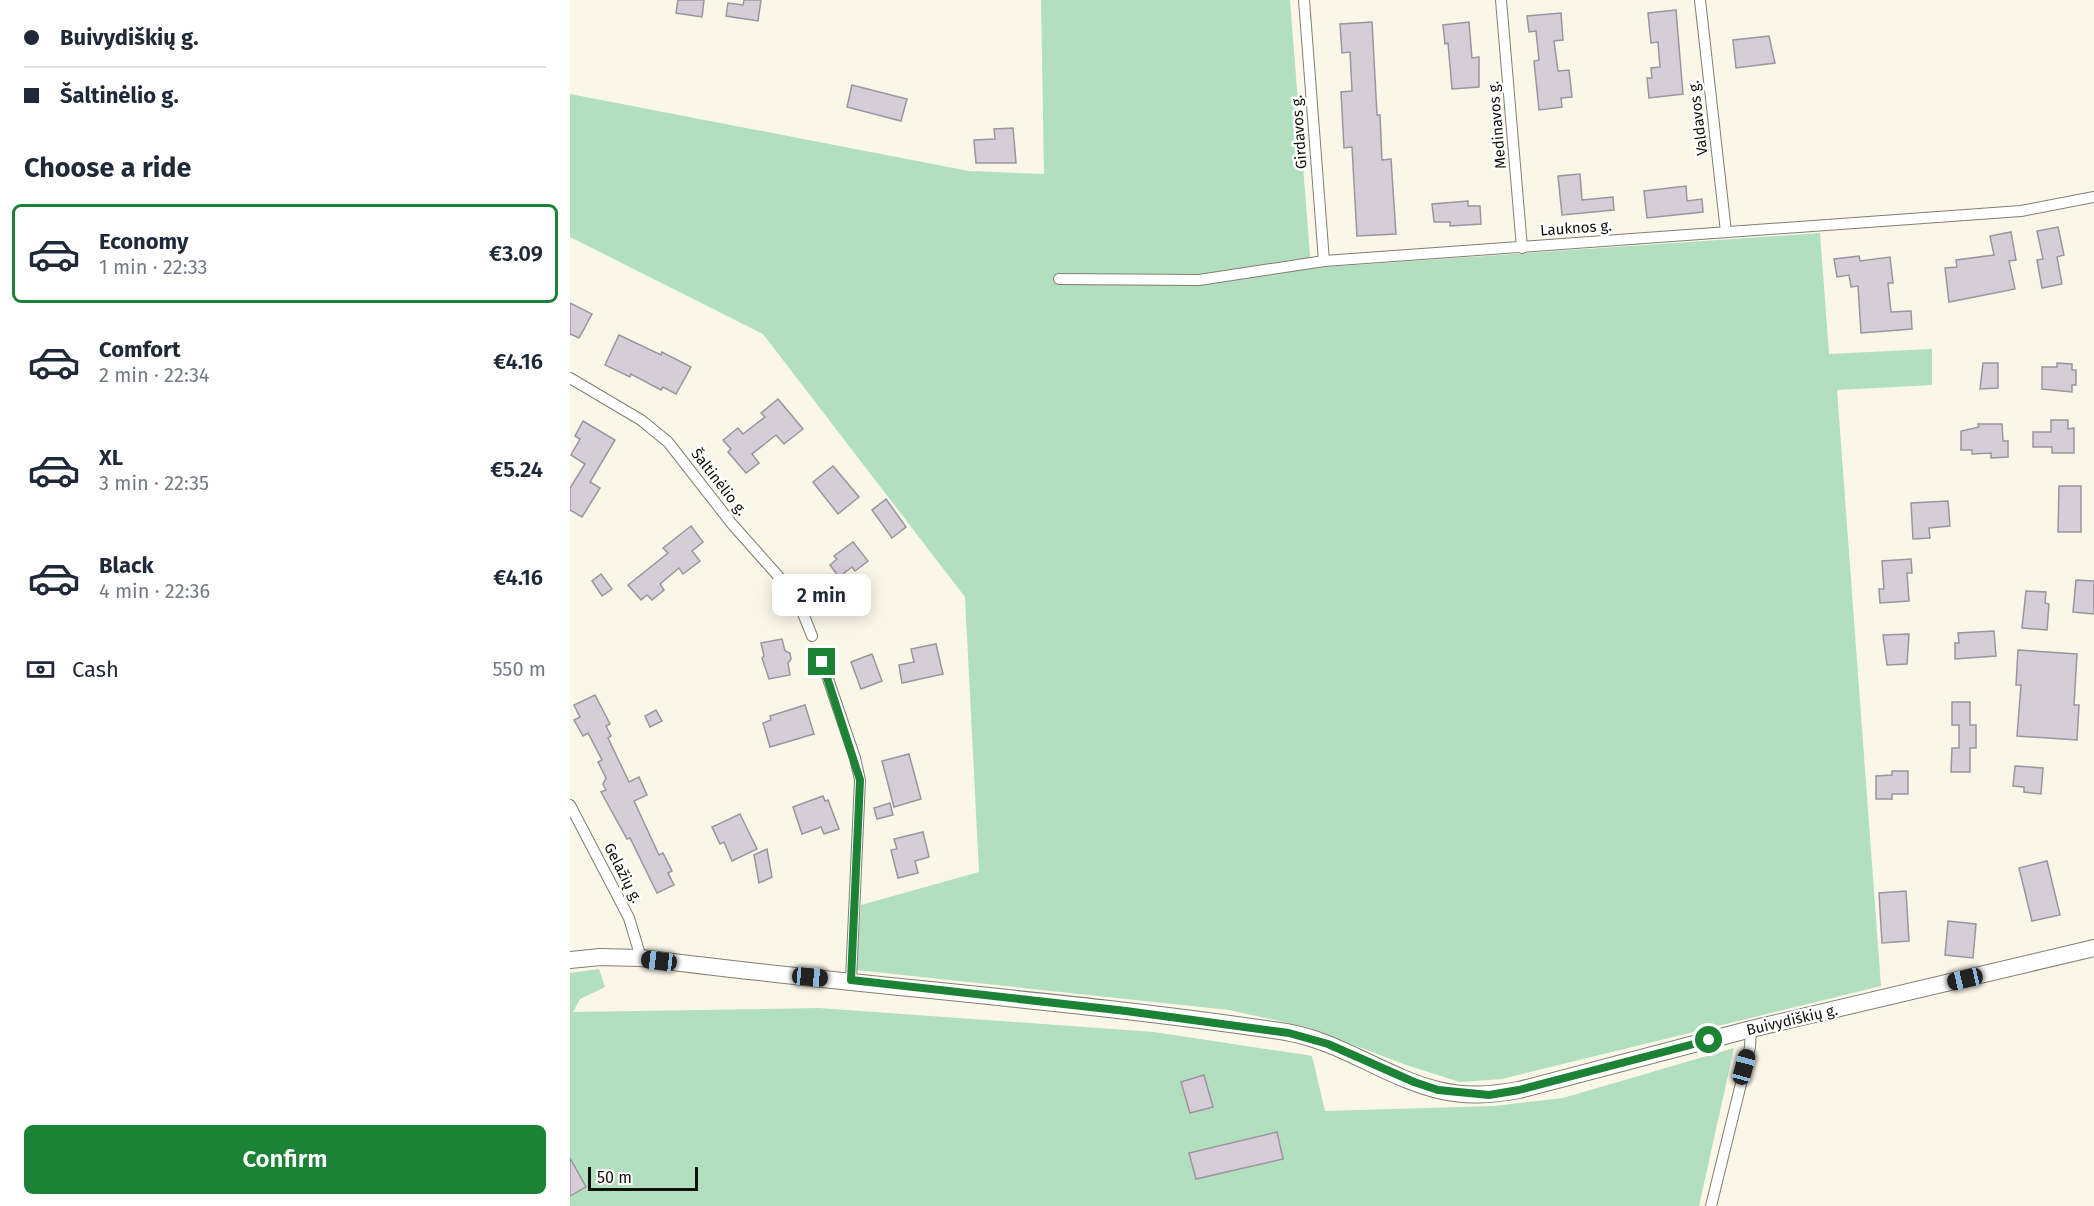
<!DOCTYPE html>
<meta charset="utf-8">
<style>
body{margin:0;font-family:"Fira Sans",sans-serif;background:#f6f6f7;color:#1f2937;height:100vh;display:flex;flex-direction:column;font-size:22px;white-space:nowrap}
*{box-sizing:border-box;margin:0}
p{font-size:20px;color:#747a83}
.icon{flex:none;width:33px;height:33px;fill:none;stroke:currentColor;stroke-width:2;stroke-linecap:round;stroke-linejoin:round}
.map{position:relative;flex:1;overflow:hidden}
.panel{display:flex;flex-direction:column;background:#fff;width:570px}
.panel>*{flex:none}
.guide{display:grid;align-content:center;height:132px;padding:0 24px;background:#fff}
.scale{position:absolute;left:18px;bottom:15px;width:110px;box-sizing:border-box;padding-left:6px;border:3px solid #12100b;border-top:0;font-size:16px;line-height:21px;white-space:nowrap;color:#12100b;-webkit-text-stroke:4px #fff;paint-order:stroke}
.end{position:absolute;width:27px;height:27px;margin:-14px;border:8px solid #1c8236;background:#fff;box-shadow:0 0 0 3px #fff}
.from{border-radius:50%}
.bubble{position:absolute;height:42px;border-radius:9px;background:#fff;box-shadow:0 3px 15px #0003;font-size:20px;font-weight:600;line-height:42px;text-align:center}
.car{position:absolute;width:18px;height:36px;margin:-18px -9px;border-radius:8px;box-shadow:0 0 4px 2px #0007;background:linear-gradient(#222 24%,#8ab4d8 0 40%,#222 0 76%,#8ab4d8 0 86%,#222 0)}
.guide b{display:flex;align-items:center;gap:21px;height:57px;font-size:22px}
.guide b+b{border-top:2px solid #e0e1e3}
.guide i{width:15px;height:15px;background:#1f2937}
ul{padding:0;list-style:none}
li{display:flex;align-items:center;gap:18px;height:99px;margin:0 12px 9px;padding:0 12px;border:3px solid transparent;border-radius:9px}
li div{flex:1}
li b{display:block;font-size:22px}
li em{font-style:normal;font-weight:600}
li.on{border-color:#1c8236}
li>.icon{width:54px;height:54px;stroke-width:1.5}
h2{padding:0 24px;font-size:27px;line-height:72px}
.pay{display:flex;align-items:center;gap:15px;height:66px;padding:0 24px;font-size:22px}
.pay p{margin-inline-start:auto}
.action{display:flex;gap:12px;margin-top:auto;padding:12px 24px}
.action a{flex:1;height:69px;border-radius:9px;background:#1c8236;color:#fff;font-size:24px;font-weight:600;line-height:69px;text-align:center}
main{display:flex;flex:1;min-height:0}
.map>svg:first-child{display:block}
</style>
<main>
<section class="panel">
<div class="guide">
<b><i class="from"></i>Buivydiškių g.</b>
<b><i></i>Šaltinėlio g.</b>
</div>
<h2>Choose a ride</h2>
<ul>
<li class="on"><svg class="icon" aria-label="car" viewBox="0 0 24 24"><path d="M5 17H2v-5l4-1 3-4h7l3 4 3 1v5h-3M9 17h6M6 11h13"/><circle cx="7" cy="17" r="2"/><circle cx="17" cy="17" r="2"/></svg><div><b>Economy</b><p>1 min · 22:33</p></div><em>€3.09</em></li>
<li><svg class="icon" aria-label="car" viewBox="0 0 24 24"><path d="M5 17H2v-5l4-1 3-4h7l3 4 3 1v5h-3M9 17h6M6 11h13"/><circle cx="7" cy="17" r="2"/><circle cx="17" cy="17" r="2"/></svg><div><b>Comfort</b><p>2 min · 22:34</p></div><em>€4.16</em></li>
<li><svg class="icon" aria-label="car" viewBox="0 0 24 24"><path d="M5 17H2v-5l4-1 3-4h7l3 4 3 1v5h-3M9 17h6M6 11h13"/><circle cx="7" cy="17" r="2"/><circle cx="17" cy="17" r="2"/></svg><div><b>XL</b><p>3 min · 22:35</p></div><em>€5.24</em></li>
<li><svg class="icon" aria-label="car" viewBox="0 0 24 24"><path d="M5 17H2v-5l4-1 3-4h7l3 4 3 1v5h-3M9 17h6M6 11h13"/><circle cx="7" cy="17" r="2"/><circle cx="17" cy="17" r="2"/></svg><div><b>Black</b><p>4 min · 22:36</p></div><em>€4.16</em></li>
</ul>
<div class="pay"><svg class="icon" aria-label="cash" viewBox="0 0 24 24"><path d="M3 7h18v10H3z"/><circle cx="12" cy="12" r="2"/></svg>Cash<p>550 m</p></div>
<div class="action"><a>Confirm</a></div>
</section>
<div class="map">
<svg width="1524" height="1206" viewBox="0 0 1524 1206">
<rect width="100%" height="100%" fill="#faf6e8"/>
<g fill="#b1dfbf">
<polygon points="471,0 720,0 741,268 1250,233 1259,354 1362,349 1362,385 1267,390 1311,986 932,1079 890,1082 836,1065 737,1027 659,1010 286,970 291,905 409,872 395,597 193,334 0,237 0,94 399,171 474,174"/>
<polygon points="29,969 35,987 10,999 3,1012 249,1008 584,1032 742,1056 755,1111 924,1106 993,1098 1164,1048 1129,1206 0,1206 0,973"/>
</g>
<g fill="#d7cdd8" stroke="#9d949f" stroke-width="1.5">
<polygon points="108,0 134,0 132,17 106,13"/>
<polygon points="174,0 191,0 188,21 156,16 158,3 173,5"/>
<polygon points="1106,10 1113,94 1079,98 1077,78 1082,78 1081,68 1090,67 1088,42 1081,43 1078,13"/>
<polygon points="991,13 993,40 984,41 988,71 999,70 1002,97 991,98 992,107 969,110 964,61 969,60 966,31 959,32 957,16"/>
<polygon points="802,22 807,115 810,115 812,160 821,159 826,234 787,236 782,147 774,148 771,92 782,91 780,52 772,53 770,24"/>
<polygon points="899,22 902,58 909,57 909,87 882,89 878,43 875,44 873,25"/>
<polygon points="1199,36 1205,63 1166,68 1163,40"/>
<polygon points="282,85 337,99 331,121 277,107"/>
<polygon points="443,128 446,163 406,163 404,140 425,139 424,129"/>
<polygon points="1010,174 1012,200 1043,197 1044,210 992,215 988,176"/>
<polygon points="1116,186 1117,201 1132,199 1133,212 1077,218 1074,191"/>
<polygon points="898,201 898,206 910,206 911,224 880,226 880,222 864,222 862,204"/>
<polygon points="1488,227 1494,255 1487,257 1492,284 1472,288 1467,260 1473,259 1467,231"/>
<polygon points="1441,232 1446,260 1439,261 1445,289 1379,302 1375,268 1387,267 1386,260 1424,255 1420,236"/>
<polygon points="1289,256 1290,261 1320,257 1323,283 1318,283 1321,312 1341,311 1342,329 1291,333 1288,286 1281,287 1279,275 1267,277 1264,259"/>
<polygon points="0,303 22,314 9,338 0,334"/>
<polygon points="49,335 91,355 92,352 121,367 106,394 93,387 91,390 61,374 60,377 35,365"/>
<polygon points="1413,363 1428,363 1428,388 1410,389"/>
<polygon points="1487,363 1502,364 1502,370 1506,370 1506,385 1502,385 1502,392 1472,389 1472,367 1487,367"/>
<polygon points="208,399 233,429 214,444 206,435 182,454 189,463 176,473 158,452 161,449 153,440 168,428 173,434 195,417 191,413"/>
<polygon points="1481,420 1498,420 1498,429 1504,428 1504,453 1482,453 1482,447 1463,447 1463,432 1481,432"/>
<polygon points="13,421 45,440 20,482 30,488 12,517 0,510 0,488 15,464 1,455 10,439 5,436"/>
<polygon points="1408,424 1432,424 1433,441 1438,441 1438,457 1421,458 1421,453 1402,454 1402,450 1391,450 1391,431 1409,427"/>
<polygon points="263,466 289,497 268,514 243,482"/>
<polygon points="1489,486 1511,486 1511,532 1488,532"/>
<polygon points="316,499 336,527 322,538 302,510"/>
<polygon points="1378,501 1380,526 1359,528 1360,538 1343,539 1341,503"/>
<polygon points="121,526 133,542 122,551 130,561 113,574 109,568 90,584 94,590 82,600 77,595 71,600 58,585 98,553 93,548"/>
<polygon points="283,542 298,561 285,571 282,567 269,577 260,565 267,559 264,556"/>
<polygon points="1341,559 1342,573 1337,573 1339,601 1310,603 1309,589 1314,589 1312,561"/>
<polygon points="31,574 42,589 32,596 22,581"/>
<polygon points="1506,580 1524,581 1524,614 1503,612"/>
<polygon points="1456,591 1476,592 1475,603 1479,604 1477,630 1452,628"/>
<polygon points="1424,631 1426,656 1385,659 1385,643 1389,643 1388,633"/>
<polygon points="1339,634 1337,664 1317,665 1313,635"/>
<polygon points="212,639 215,651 220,653 221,659 218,663 220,675 199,679 192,658 194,656 191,643"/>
<polygon points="366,644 373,674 332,683 329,665 344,662 341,649"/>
<polygon points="1448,650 1507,654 1504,705 1509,705 1507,740 1447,736 1451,685 1446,685"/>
<polygon points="302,654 312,681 291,689 281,662"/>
<polygon points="25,695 40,724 36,726 41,736 38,738 59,782 69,777 77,795 64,801 89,855 93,853 102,871 98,873 104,885 87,893 60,838 57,839 31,792 36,790 33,784 36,778 28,762 32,760 18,733 13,736 4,720 10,717 4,705"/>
<polygon points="1382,702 1400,702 1400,725 1406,725 1406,748 1400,748 1400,772 1381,772 1382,748 1389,748 1389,725 1382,725"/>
<polygon points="235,705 244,734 200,747 193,723 201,720 200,716"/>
<polygon points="86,710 92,721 80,727 75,716"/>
<polygon points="339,754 351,799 324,807 312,761"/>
<polygon points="1445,766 1473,768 1471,794 1454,792 1454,787 1443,786"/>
<polygon points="1322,771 1338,771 1338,794 1322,794 1322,799 1306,799 1306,776 1322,775"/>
<polygon points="253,796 255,801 258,800 269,829 254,834 251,827 232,834 223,807"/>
<polygon points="320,803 323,815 307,819 304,808"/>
<polygon points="170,814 187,849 162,861 154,842 150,844 142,827"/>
<polygon points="353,832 359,857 345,861 348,873 328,878 321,850 327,849 324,839"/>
<polygon points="197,849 202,877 189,883 184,855"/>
<polygon points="1477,861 1490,915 1462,921 1449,868"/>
<polygon points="1336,891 1339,941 1312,943 1309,893"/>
<polygon points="1378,921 1406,924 1403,958 1375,955"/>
<polygon points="634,1075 643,1107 620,1113 611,1082"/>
<polygon points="707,1132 713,1159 626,1179 619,1153"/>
<polygon points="0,1158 16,1187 0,1196"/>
</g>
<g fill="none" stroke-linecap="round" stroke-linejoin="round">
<g stroke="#837e72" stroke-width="12">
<g id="street">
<polyline points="734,0 754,261"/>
<polyline points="931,0 952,248"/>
<polyline points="1130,0 1156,232"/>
<polyline points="489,279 629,280 754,261 1451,211 1524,197"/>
<polyline points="0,378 71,420 98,442 162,524 209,577 228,601 242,636"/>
<polyline points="252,661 285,758 290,780 281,980"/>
<polyline points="0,805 59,918 71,958"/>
<polyline points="1141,1206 1180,1047 1181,1029"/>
</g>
</g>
<g stroke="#837e72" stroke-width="18">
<path id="secondary" d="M0,960L30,957L71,958C286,986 502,1000 716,1032C770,1041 815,1077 868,1090C896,1097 921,1095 949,1090L1181,1029L1524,948"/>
</g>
<use href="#street" stroke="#fff" stroke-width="10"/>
<use href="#secondary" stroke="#fff" stroke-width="16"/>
</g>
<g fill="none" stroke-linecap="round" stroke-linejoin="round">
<polyline stroke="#1c8236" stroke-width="8" points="252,662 290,780 281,980 556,1011 719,1033 758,1044 844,1082 868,1090 919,1095 949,1090 1139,1040"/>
</g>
<g text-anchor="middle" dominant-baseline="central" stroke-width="5" stroke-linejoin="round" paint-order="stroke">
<g font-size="15" fill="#12100b" stroke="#fff">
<text transform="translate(1128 118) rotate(-97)">Valdavos g.</text>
<text transform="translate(927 125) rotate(-95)">Medinavos g.</text>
<text transform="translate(729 132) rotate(-94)">Girdavos g.</text>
<text transform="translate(1006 228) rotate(-4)">Lauknos g.</text>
<text transform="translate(149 482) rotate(52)">Šaltinėlio g.</text>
<text transform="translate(53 873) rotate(63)">Gelažių g.</text>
<text transform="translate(1222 1020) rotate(-13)">Buivydiškių g.</text>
</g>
</g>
</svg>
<div class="scale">50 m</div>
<i class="end from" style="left:1139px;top:1040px"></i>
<i class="end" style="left:252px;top:662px"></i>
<div class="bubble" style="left:202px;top:574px;width:99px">2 min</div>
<i class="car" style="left:89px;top:961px;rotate:277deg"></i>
<i class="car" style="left:240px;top:977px;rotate:95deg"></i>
<i class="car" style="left:1395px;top:979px;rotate:257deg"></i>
<i class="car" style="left:1174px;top:1067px;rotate:15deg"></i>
</div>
</main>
